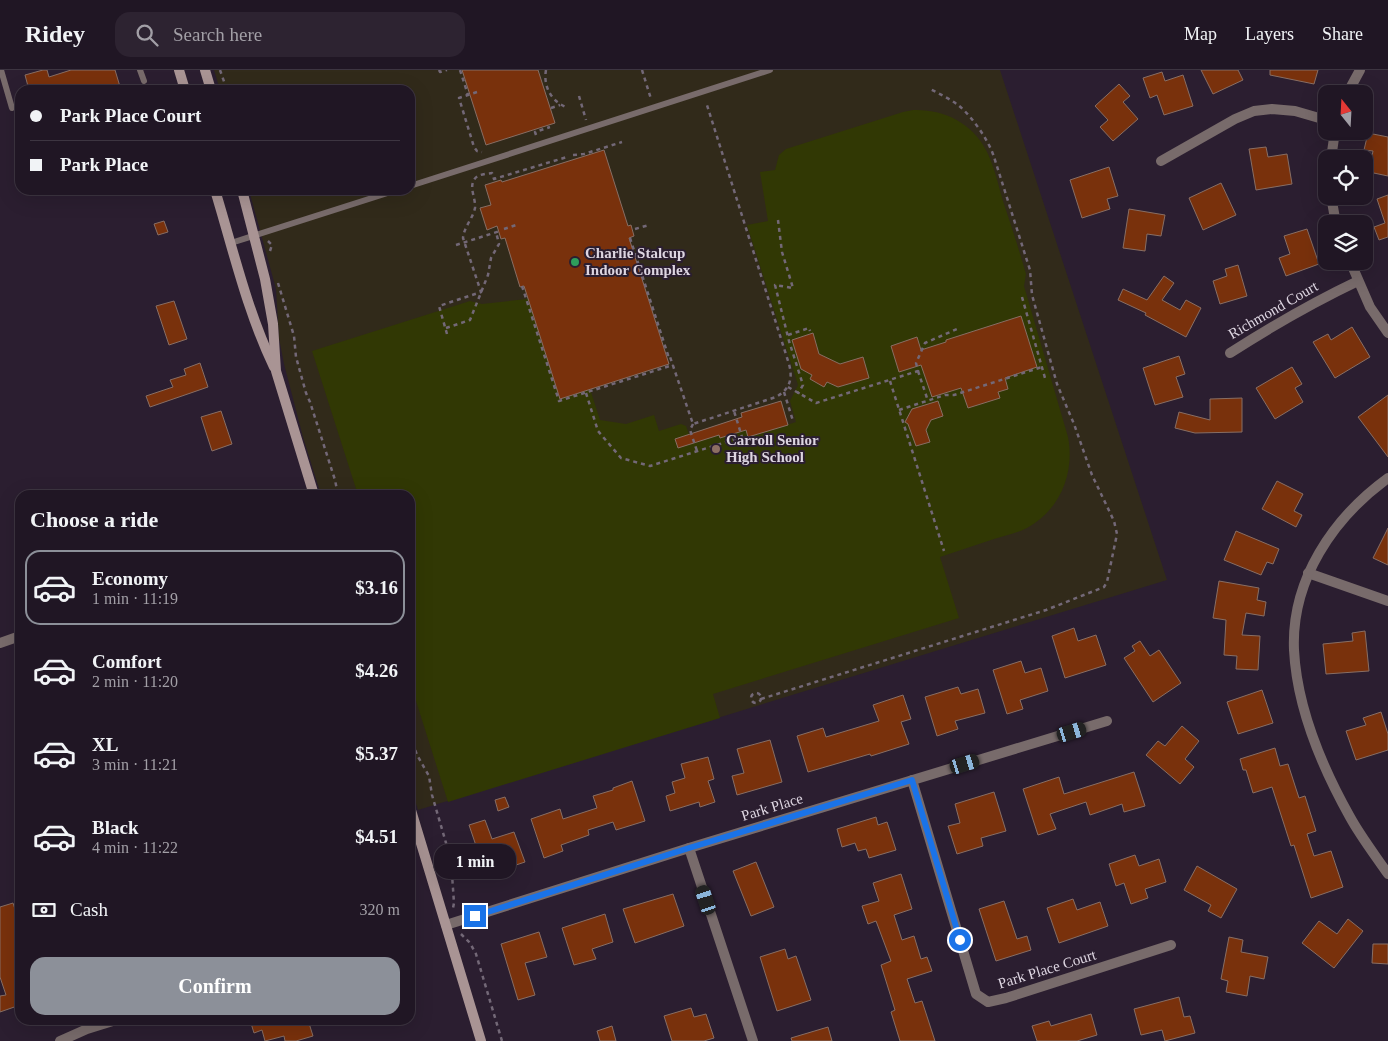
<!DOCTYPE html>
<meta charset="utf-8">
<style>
body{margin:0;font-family:Georgia,serif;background:#2d2331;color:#f1f3f6;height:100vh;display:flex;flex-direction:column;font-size:19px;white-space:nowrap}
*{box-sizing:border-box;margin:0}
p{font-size:16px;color:#a29fa6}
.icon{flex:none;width:28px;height:28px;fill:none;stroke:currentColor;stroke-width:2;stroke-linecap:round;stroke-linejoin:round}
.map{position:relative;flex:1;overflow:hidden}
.panel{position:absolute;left:15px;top:420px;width:400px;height:535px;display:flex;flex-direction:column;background:#201624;border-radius:15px;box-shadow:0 5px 20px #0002,0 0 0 1px #3d3541}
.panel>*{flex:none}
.top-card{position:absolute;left:15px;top:15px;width:400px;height:110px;border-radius:15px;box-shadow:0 5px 20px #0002,0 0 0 1px #3d3541;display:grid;align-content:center;height:110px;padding:0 15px;background:#201624}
.needle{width:32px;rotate:342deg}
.controls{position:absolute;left:1318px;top:15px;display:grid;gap:10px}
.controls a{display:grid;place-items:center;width:55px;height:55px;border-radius:10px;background:#201624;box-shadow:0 5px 20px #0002,0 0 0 1px #3d3541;font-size:25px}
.end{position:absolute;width:22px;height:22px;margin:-11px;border:6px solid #1a73e8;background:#fff;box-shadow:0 0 0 2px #fff}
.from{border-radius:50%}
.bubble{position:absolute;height:35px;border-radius:15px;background:#201624;box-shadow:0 5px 20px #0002,0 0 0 1px #3d3541;font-size:16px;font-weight:600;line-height:35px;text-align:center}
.car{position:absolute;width:15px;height:30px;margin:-15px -8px;border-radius:6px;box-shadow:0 0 4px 1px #0007;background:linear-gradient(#222 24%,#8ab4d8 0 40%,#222 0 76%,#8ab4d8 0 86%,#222 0)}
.top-card b{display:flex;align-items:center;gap:18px;height:48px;font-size:19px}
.top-card b+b{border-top:1px solid #3d3541}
.top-card i{width:12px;height:12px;background:#f1f3f6}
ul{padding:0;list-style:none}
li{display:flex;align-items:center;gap:15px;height:75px;margin:0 10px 8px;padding:0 5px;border:2px solid transparent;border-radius:15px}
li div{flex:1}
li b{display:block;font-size:19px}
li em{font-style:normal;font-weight:600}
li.selected{border-color:#8c9099}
li>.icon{width:45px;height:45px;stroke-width:1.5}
h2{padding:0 15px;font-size:22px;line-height:60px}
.pay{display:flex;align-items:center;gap:12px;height:55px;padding:0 15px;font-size:19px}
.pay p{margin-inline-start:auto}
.cta{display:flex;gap:10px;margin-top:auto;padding:10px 15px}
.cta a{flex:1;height:58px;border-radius:15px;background:#8c9099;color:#fff;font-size:20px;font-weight:600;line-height:58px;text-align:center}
header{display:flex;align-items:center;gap:30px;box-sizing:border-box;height:70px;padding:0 25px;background:#201624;border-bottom:1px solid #3d3541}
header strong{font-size:24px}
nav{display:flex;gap:28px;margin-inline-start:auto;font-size:18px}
.search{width:350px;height:45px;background:#2d2331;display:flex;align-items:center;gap:12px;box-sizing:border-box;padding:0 18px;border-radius:15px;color:#a29fa6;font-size:19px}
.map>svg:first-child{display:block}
</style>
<header>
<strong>Ridey</strong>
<div class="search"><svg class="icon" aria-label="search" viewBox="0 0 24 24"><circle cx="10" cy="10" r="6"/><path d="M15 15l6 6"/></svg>Search here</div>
<nav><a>Map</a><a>Layers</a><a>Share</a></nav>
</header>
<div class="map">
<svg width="1388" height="971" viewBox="0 0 1388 971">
<rect width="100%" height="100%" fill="#2b1e30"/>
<polygon fill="#312a1a" points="214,0 1000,0 1167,510 418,740 410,714 410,425 321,425 303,367 284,294 279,268 276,219 249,120 410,120 410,20 220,20"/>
<path fill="#313804" d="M913,40C944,39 972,53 986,80C994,95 998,114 1003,131C1011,155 1019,179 1026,204L1024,216L1068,367C1075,403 1060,440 1027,458C1017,463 1005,466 994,469C976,475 958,481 940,487L959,548L713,624L720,648L448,732L410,612V425H358L312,281L470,231L482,234L527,229H528L560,329L590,319L600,350L626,354L654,345L659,361L681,354L686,356L690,367L696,372L719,365L720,368L744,355L749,367L796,352L790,331L798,315L747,155L768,151L760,102L775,100L779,85L786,79L903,42Z"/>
<g fill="#79310c" stroke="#886e64">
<polygon points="43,0 47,0 49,7 71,0 115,0 121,20 29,20 25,5"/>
<polygon points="462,0 538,0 555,53 486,75"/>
<polygon points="1201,0 1238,0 1243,10 1213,24"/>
<polygon points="1270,0 1318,0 1314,14 1270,5"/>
<polygon points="1162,2 1165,11 1183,5 1193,36 1164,45 1157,25 1150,28 1143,8"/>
<polygon points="1119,14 1130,26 1123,32 1138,49 1113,71 1100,57 1108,50 1095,36"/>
<polygon points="1368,63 1388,67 1388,106 1369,102 1373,81 1364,80"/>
<polygon points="1266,77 1268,87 1287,84 1292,114 1256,120 1249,79"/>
<polygon points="604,80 628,156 631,155 634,166 629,168 669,294 560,329 524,216 520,217 505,168 501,169 497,156 487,160 480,138 491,135 485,115 501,110 502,112"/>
<polygon points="1109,97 1118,126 1107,129 1110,139 1082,148 1070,110"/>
<polygon points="1221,113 1236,145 1203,160 1189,128"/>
<polygon points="1388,125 1388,167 1379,170 1374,157 1385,153 1377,129"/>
<polygon points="1129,139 1165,145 1161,166 1147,164 1145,181 1123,178"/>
<polygon points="164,151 168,162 158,165 154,154"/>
<polygon points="1307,159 1319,194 1286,206 1279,188 1290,184 1284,166"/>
<polygon points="1238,195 1247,226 1220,234 1213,211 1227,206 1225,199"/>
<polygon points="1164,206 1174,213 1162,230 1180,240 1186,230 1201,238 1186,267 1145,245 1146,243 1118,230 1123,219 1147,230"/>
<polygon points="174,231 187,269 169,275 156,236"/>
<polygon points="1021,246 1037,297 1005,308 1008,319 998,322 1000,328 968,338 961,318 932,327 921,295 899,302 891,276 917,267 921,280 946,272 946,270"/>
<polygon points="1352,257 1370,287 1335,308 1313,272 1328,264 1331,270"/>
<polygon points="813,263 819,284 840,294 863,287 869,308 838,317 827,312 824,317 810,309 812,305 801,299 792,270"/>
<polygon points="1179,286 1185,304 1176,307 1183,327 1155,335 1143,298"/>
<polygon points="200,293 208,317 150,337 146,326 173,317 170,310 186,305 184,299"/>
<polygon points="1292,297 1302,314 1295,318 1303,332 1275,349 1256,318"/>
<polygon points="1388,325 1388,387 1358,347"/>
<polygon points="1242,328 1242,362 1195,363 1175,358 1179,342 1210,350 1210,329"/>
<polygon points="781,331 788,355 748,367 746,360 720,368 719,365 678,378 675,369 742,347 741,343"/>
<polygon points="938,331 943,346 931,350 926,360 930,372 916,376 908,354 905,352 912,339"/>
<polygon points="221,341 232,374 212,381 201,347"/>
<polygon points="1277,411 1303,424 1294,441 1302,445 1296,457 1262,439"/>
<polygon points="1388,458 1388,495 1373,488"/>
<polygon points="1236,461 1279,479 1273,494 1267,492 1261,505 1224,490"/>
<polygon points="1219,511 1259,518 1257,530 1266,532 1264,546 1246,543 1242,565 1260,566 1258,600 1236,599 1237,586 1224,585 1226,550 1213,548"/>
<polygon points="1074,558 1078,571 1096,565 1106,595 1065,608 1052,566"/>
<polygon points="1365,561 1369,601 1326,604 1323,574 1353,571 1352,563"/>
<polygon points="1140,571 1150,586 1159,580 1181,613 1153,632 1124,588 1135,581 1132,576"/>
<polygon points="1021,591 1025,603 1041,598 1048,621 1020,630 1023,639 1007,644 993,600"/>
<polygon points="958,617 961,624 978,619 985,643 955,651 958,659 937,666 925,627"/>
<polygon points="1262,620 1273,653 1238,664 1227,632"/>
<polygon points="903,625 911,649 901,652 909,674 871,686 870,684 808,702 797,666 823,658 826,667 879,651 873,635"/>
<polygon points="1381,642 1388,664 1388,680 1356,690 1346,661 1366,655 1363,648"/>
<polygon points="1182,656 1199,671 1185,689 1194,697 1180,714 1146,685 1158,671 1165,676"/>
<polygon points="770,670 782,712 737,725 732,706 744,703 737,679"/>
<polygon points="1275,678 1280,696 1288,694 1299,728 1305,726 1316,761 1307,764 1314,786 1331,781 1343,817 1311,828 1294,775 1291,776 1272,717 1253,723 1246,700 1243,700 1240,689"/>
<polygon points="708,687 714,709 708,711 715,732 700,737 699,732 670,741 666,726 675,723 672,712 685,708 681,694"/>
<polygon points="1134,702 1145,736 1124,742 1122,734 1090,745 1086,732 1050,744 1056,759 1038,765 1023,719 1059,707 1064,724"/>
<polygon points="632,711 645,751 616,760 613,752 588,760 589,765 561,775 563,781 544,788 531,749 560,739 563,749 597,738 593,726 613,720 613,718"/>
<polygon points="994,722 1006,761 981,768 983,776 957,784 948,756 960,753 955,734"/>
<polygon points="505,727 509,737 498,741 495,730"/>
<polygon points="876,747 878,755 887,752 896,780 869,788 866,779 858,781 855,773 842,777 837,759"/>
<polygon points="485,750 492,769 514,762 525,792 486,805 469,755"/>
<polygon points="1135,785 1139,796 1159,789 1166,812 1145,819 1148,828 1131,834 1124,813 1116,816 1109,794"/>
<polygon points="756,792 774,837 751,846 733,801"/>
<polygon points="1197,796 1237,819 1221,848 1208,841 1211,835 1184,820"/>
<polygon points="901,804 912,839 894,845 902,870 914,866 921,889 927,887 932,901 907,909 915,933 922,931 935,971 900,971 891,942 895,940 881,895 891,891 876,851 868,854 862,836 879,831 873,813"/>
<polygon points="673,824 684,856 635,873 623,839"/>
<polygon points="1073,829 1077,840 1100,832 1108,856 1059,873 1047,838"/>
<polygon points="1004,831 1017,869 1027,866 1031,880 996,891 979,839"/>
<polygon points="13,833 20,855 20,935 0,942 0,926 6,925 0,907 0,837"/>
<polygon points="605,844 613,872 592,879 596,889 574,895 562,858"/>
<polygon points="1348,849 1363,861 1334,898 1302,873 1319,851 1337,864"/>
<polygon points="539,862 547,887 525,893 535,925 518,930 501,874"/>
<polygon points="1229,867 1243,870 1241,882 1268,887 1264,909 1250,906 1247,926 1226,922 1228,911 1221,909"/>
<polygon points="1373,874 1388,874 1388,894 1372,893"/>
<polygon points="785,879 788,889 796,886 811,930 777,941 760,887"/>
<polygon points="1179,927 1184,947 1190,946 1195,963 1165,971 1162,960 1141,965 1134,939"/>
<polygon points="691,938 694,947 706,944 714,968 704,971 672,971 664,946"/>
<polygon points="1091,944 1097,965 1077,971 1037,971 1032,956 1049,951 1051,956"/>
<polygon points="250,950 308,950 313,966 296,971 285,971 284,966 265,971 262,960 254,963"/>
<polygon points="612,956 616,971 600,971 597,961"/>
<polygon points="828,957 832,971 792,971 791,968"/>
</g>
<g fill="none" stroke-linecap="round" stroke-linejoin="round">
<g stroke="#736877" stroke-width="2.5" stroke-dasharray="4 4" stroke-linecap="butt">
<polyline points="220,0 227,20"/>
<polyline points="439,0 440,2 447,0"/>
<polyline points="460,0 468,25"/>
<path d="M546,0C543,16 551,31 566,37"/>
<polyline points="642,0 651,29"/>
<polyline points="477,22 459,28 474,77 477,81 482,82"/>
<polyline points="579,26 586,50"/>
<polyline points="551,38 560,35"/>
<polyline points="536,65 535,62 550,57"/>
<polyline points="573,85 584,84 622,72"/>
<polyline points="778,150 782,182 793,218 775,215 789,271 803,315 798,324"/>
<polyline points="504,159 516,155"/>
<polyline points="635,159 649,155"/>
<path d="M630,168L668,285L669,284L693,354L776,327C790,319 793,309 789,294L706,32"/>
<polyline points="268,171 272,175 270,181"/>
<polyline points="456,175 500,161"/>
<polyline points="278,213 294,266 296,287 306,323 310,332 335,410 338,425"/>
<polyline points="522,216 559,331 673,295"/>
<polyline points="1022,227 1045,308"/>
<polyline points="446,258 470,250 488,205 491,188 499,174 496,162"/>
<path d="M447,264L439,236L481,222L463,168C464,157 473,148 475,138C476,129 469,118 474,110C477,104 486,104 492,103L494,109L567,87"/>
<polyline points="788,265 809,258 810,261"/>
<polyline points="918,301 928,331"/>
<polyline points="890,311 944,481"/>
<polyline points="788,317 816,333 918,301 916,293 925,273 957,259"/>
<polyline points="784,322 793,351"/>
<polyline points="586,323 598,361 621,388 650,396 742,367 734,341"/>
<polyline points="899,340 945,325 954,325 1042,297"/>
<polyline points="693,354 690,360 697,381"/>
<circle cx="756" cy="628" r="5"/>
<path d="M761,629L1046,540L1104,517L1107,512L1117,464L1114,451L1092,405L1074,354L1057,314L1032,225L1030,200L994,87C989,71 972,46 958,35C950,29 940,24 930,19"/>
<polyline points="410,665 417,685 429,706 432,725 451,790 454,833 453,838"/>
<polyline points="461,864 470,873 476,884 502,971"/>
</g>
<g stroke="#786b6b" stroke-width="6">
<polyline points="1,0 12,38"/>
<polyline points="140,0 144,11"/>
<polyline points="410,116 770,0"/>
<polyline points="231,173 397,120"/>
</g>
<g stroke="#786b6b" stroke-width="10">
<polyline points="1347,24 1360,0"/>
<polyline points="1331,89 1335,61"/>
<polyline points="1161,91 1235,49 1254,41 1272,39 1295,41 1326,50"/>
<polyline points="1331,126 1336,154"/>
<polyline points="1350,191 1370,237 1388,263"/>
<path d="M1230,283C1272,256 1314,232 1358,211"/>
<path d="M1388,408C1333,448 1291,510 1294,580C1297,639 1322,697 1350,747C1361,767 1375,785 1388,804"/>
<polyline points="1308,503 1388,531"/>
<polyline points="0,573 20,566"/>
<polyline points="912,710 976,924 988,932 1006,928 1171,875"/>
<polyline points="689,778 753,971"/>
<polyline points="446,855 689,778 1107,651"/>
<polyline points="60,971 87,959 116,950"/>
</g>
<g stroke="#a99494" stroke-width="10">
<polyline points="179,0 185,20"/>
<polyline points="205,0 211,20"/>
<path d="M215,120C233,179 247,241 274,297"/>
<polyline points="242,120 265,209 273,254 276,301 314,425"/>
<polyline points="410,737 481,971"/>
</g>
</g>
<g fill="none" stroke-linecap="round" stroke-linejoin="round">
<polyline stroke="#1a73e8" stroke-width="6" points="475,846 689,778 912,710 960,870"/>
</g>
<circle fill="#2e9e5b" stroke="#2b1e30" stroke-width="2" cx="575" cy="192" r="5"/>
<circle fill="#8d6e63" stroke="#2b1e30" stroke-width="2" cx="716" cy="379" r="5"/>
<g text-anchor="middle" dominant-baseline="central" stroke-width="4" stroke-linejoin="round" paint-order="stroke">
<g font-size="15" font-weight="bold" fill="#ddd5e1" stroke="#2b1e30" text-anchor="start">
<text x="585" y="183">Charlie Stalcup<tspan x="585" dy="17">Indoor Complex</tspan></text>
<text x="726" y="370">Carroll Senior<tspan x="726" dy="17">High School</tspan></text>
</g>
<g font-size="15" fill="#ddd5e1" stroke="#2b1e30">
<text transform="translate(1273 240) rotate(-30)">Richmond Court</text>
<text transform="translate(772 737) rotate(-17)">Park Place</text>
<text transform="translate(1047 899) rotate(-17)">Park Place Court</text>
</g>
</g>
</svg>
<div class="controls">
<a><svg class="needle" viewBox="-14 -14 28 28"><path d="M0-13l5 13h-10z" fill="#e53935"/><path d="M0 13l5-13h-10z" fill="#a29fa6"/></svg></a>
<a><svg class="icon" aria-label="locate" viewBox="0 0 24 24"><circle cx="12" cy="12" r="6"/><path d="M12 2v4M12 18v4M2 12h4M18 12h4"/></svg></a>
<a><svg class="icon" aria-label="layers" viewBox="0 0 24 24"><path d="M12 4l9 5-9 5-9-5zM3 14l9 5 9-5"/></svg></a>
</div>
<i class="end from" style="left:960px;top:870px"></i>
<i class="end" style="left:475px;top:846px"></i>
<div class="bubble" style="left:434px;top:774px;width:82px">1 min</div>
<i class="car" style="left:1072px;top:662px;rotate:73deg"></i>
<i class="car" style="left:965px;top:694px;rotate:73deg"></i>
<i class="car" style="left:706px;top:830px;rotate:342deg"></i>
<div class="top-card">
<b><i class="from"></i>Park Place Court</b>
<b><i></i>Park Place</b>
</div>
<section class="panel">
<h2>Choose a ride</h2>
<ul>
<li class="selected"><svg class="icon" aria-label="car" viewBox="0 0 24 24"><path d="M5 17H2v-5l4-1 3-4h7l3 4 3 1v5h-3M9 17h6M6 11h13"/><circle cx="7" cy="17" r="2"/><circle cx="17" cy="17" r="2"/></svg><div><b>Economy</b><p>1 min · 11:19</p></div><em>$3.16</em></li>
<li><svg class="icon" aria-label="car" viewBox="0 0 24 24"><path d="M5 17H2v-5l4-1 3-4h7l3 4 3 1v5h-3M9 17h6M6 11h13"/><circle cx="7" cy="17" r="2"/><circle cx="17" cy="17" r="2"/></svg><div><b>Comfort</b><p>2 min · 11:20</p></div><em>$4.26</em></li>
<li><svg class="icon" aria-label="car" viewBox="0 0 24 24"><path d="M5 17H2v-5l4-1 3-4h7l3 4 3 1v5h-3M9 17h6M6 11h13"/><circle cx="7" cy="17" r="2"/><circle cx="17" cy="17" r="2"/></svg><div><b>XL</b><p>3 min · 11:21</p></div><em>$5.37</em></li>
<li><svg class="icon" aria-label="car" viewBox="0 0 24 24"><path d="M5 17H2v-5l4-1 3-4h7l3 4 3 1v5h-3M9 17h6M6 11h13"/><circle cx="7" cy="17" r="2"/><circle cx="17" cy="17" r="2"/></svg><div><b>Black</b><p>4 min · 11:22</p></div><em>$4.51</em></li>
</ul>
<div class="pay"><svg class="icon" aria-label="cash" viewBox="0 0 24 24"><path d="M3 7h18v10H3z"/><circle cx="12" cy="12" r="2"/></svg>Cash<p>320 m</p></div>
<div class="cta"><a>Confirm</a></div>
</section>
</div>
